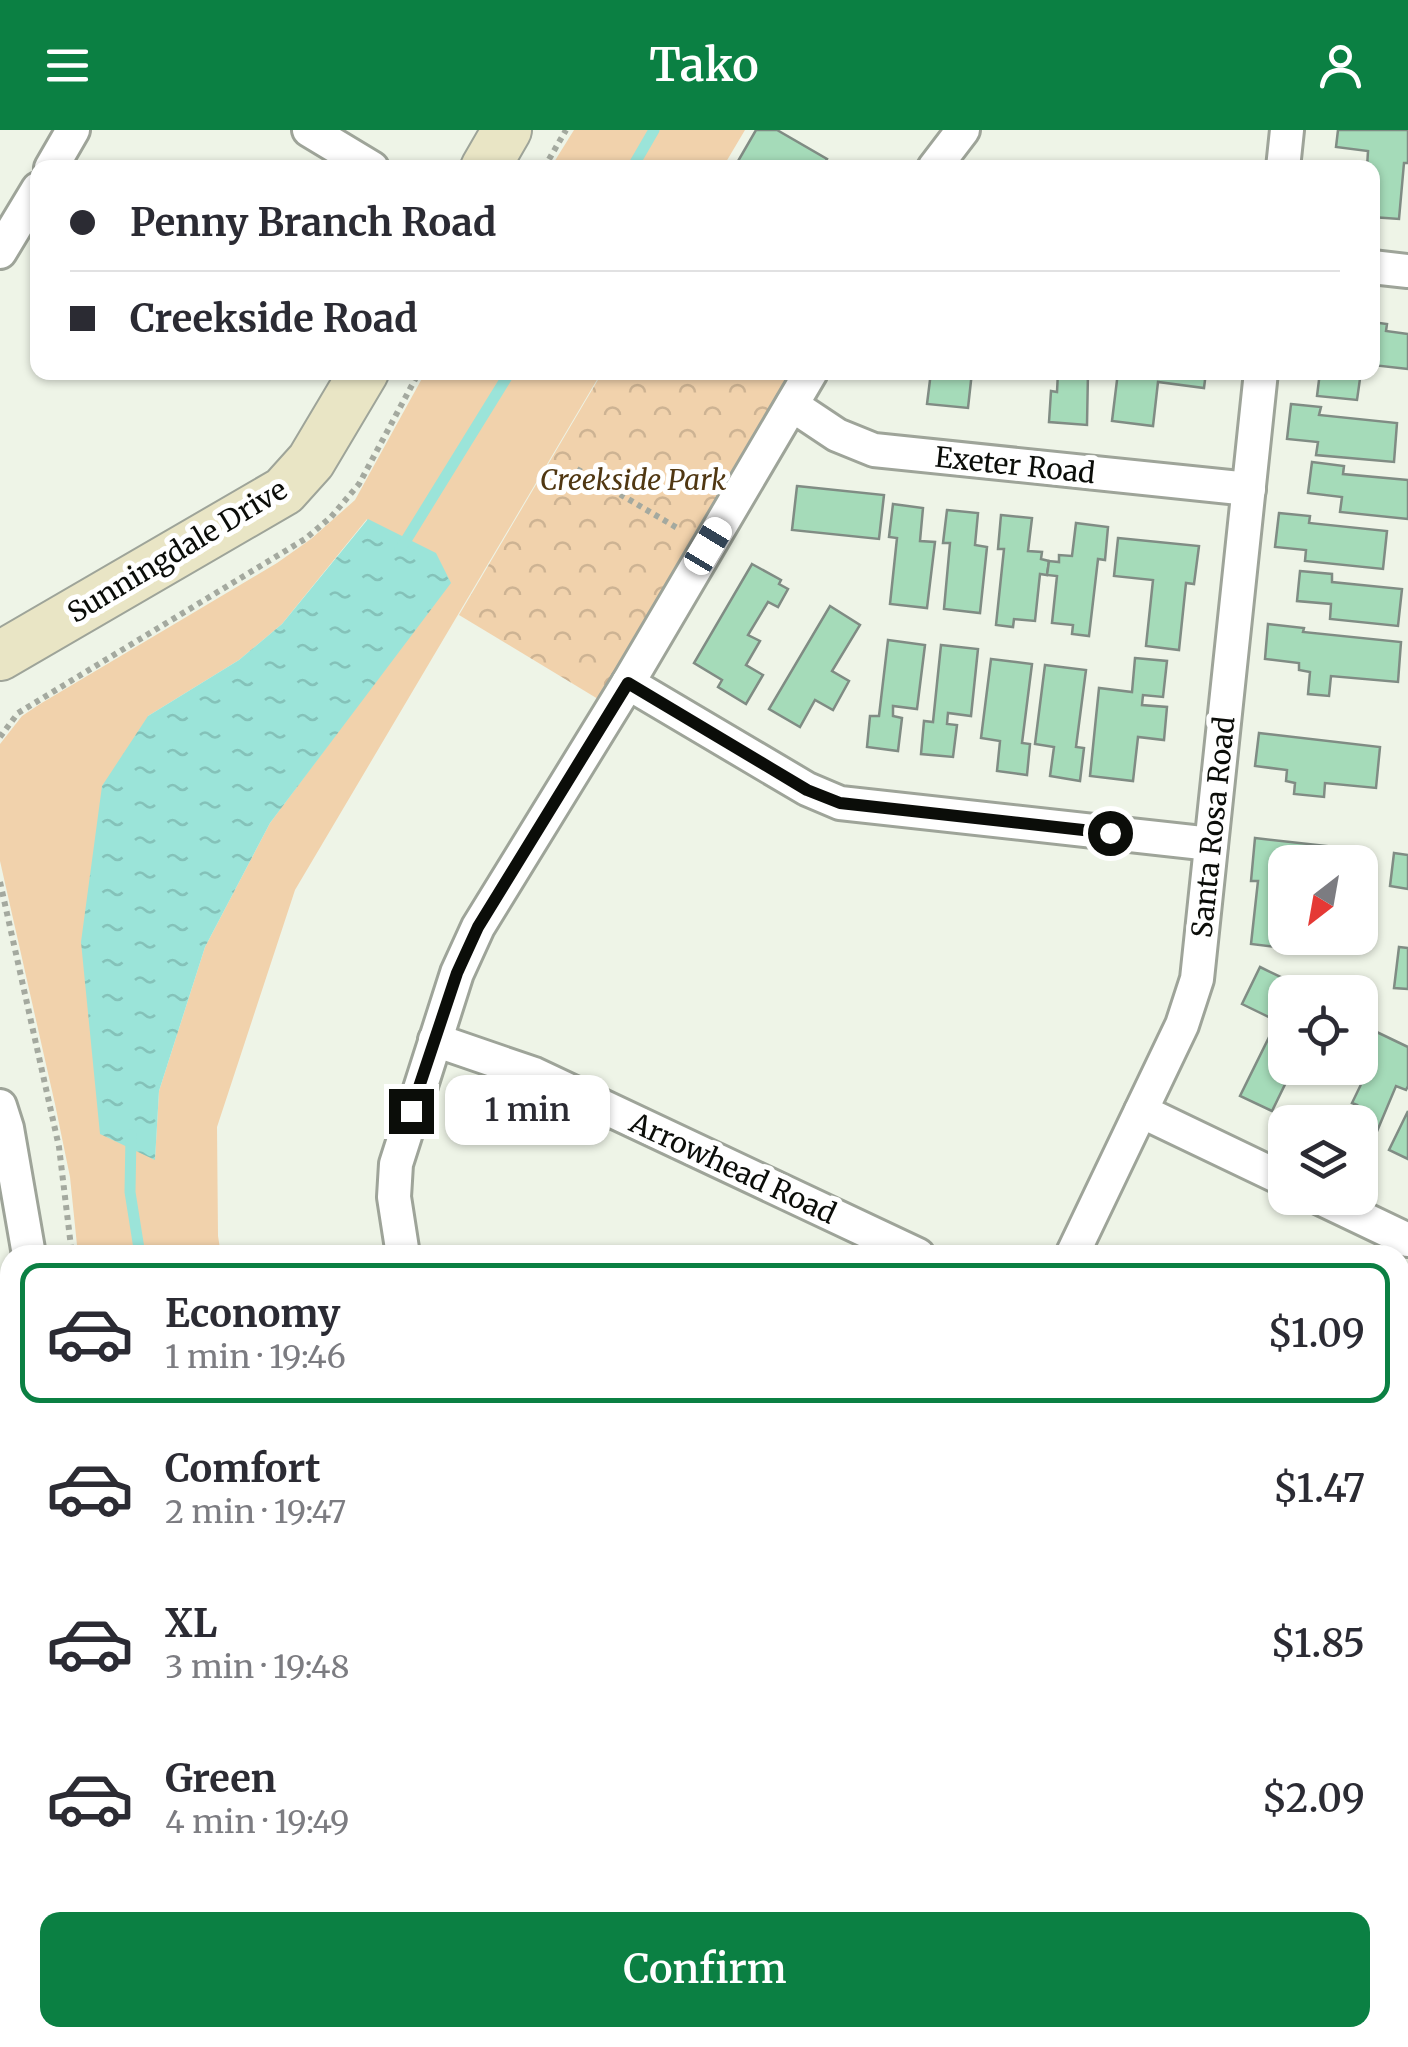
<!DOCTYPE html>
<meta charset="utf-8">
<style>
body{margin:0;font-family:Merriweather,serif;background:#f2f2f3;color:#2b2b33;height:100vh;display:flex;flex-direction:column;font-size:38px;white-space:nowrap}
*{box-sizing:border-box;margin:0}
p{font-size:32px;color:#7c7c81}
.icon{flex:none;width:55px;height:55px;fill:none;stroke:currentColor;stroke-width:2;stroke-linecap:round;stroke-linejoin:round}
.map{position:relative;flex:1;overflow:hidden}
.side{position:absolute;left:0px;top:1115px;width:1410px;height:802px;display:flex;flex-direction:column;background:#fff;border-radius:30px 30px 0 0;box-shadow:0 2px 8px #0004}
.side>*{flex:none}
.banner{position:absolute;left:30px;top:30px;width:1350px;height:220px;border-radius:20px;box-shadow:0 2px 8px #0004;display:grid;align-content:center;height:220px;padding:0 40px;background:#fff}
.needle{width:65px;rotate:211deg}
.tools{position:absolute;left:1268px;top:715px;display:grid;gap:20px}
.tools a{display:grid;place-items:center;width:110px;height:110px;border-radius:20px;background:#fff;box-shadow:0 2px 8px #0004;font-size:50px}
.end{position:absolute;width:45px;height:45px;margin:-22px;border:12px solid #0b0d09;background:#fff;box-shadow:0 0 0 5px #fff}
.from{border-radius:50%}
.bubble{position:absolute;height:70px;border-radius:20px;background:#fff;box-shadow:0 2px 8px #0004;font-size:32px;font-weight:600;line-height:70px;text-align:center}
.car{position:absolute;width:30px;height:60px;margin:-30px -15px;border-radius:12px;box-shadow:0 0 8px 2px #0007;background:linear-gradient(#fff 24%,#345 0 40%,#fff 0 76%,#345 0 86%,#fff 0)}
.banner b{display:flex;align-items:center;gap:35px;height:95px;font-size:38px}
.banner b+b{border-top:2px solid #e1e1e2}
.banner i{width:25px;height:25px;background:#2b2b33}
ul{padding:18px 0 0;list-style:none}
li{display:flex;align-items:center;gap:30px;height:140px;margin:0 20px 15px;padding:0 20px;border:5px solid transparent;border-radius:20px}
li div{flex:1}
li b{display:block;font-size:38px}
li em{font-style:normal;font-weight:600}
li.on{border-color:#0b8043}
li>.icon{width:90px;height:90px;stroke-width:1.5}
.action{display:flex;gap:20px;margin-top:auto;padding:20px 40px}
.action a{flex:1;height:115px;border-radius:20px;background:#0b8043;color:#fff;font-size:40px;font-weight:600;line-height:115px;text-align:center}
header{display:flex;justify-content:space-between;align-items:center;height:130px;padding:0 40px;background:#0b8043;color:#fff;font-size:45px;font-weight:600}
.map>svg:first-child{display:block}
</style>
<header><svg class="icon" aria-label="menu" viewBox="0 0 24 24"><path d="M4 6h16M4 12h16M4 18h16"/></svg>Tako<svg class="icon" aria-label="person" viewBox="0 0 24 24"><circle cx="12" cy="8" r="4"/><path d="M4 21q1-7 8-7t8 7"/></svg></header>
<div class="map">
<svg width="1408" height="1917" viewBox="0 0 1408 1917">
<defs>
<pattern id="park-crowns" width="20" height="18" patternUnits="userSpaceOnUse" patternTransform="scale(2.5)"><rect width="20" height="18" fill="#f1d2ac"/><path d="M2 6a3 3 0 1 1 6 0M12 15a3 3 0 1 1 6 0" fill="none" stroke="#cdb393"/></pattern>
<pattern id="water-ripples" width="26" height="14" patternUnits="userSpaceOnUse" patternTransform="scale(2.5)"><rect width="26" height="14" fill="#9be4d9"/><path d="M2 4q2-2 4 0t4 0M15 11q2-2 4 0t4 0" fill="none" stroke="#84c2b9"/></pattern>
</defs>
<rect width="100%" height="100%" fill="#eef4e7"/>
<g fill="#f1d2ac" fill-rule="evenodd">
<polygon points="574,0 745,0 723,37 551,37"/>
<path d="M425,243H601L295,760L217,997L218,1106L221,1125H78L70,1047L55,974L0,731V614L22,586L40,574L277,433L311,409L355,370ZM367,389L352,583L270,693L205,817L159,961L155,1029L148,586L239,530L282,494Z"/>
<polygon points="180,1908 364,1908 365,1910 344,1917 182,1917"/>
</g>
<polygon fill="url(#park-crowns)" points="785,242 790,246 598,569 459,485 602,243"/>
<polygon fill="url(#water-ripples)" points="368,389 436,423 451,453 270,693 205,817 159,961 155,1030 100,1004 81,812 102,656 148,586 239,530 282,494"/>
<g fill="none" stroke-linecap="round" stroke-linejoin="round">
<g stroke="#9be4d9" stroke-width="11">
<polyline points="632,38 654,0"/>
<polyline points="400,420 510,242"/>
<polyline points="131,1005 130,1062 140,1125"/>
<polyline points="281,1908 283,1917"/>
</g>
</g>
<g fill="#a5dbb9" stroke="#808c84" stroke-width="2.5">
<polygon points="756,0 777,0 827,29 824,34 829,38 734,38"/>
<polygon points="1338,0 1408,0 1408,33 1404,33 1399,89 1372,87 1372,38 1367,38 1368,21 1336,17"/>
<polygon points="1372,192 1387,194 1386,201 1408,204 1408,239 1372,235"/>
<polygon points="931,242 972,242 968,278 927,274"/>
<polygon points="1058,242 1088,242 1087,295 1049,292 1051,261 1057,262"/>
<polygon points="1118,242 1206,242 1204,258 1158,252 1153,296 1112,291"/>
<polygon points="1320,242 1361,242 1357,270 1317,266"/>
<polygon points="1291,274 1321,277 1319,285 1397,293 1394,332 1316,325 1318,312 1287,309"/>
<polygon points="1312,332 1344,336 1343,344 1408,350 1408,389 1340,382 1342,367 1308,363"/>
<polygon points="797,356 884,365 879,409 792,400"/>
<polygon points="893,374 923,378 920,411 935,412 927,478 890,474 897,408 889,407"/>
<polygon points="947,380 978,383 975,415 987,417 980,483 944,479 950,413 943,413"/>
<polygon points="1279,383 1310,386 1309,393 1387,401 1383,439 1305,431 1306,420 1275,417"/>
<polygon points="1001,385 1032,388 1028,421 1042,422 1041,429 1049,431 1047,445 1040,444 1035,491 1014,489 1013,497 996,495 1004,419 998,419"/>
<polygon points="1076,393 1108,397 1105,430 1098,429 1089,506 1072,504 1073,495 1052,493 1057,446 1047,445 1049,431 1059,432 1059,425 1072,426"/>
<polygon points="1118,408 1199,416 1194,454 1186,453 1179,520 1146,516 1153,450 1114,446"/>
<polygon points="752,434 781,450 779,454 788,459 778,477 768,472 748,505 760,511 746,535 763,545 746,574 718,557 722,550 694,533"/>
<polygon points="1300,441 1332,444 1332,452 1402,459 1398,496 1330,489 1331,474 1297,471"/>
<polygon points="830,476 860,495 832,541 849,551 833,580 815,570 800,597 769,579"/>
<polygon points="1268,494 1304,498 1303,502 1401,512 1398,552 1331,546 1329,566 1308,564 1310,542 1299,540 1299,533 1265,529"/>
<polygon points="888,510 925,515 917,579 893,576 893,586 902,588 898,621 867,617 870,586 879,586"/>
<polygon points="941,515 978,519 971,586 948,583 947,594 957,595 953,627 921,624 924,591 933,592"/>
<polygon points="1135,528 1167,531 1163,567 1143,565 1142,575 1167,577 1164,610 1138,607 1133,651 1090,646 1099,558 1132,562"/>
<polygon points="991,529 1032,534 1022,613 1030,614 1027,645 997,641 1000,611 981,608"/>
<polygon points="1045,535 1086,540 1076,617 1084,618 1080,651 1050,646 1054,617 1035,614"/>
<polygon points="1259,603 1380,617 1376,658 1325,653 1324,667 1294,664 1295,653 1286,651 1287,640 1255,636"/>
<polygon points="1255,708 1345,718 1343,732 1285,732 1285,818 1251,814 1258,751 1251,751"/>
<polygon points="1394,723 1408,725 1408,759 1390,756"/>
<polygon points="1399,817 1408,818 1408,859 1394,858"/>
<polygon points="1260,837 1312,862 1285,862 1285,938 1293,938 1272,981 1240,966 1277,891 1242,874"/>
<polygon points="1360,894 1408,917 1408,956 1406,960 1396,956 1370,1018 1360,1013 1360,992 1348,992 1357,975 1352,973 1367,942 1357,938 1360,938"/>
<polygon points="1408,981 1408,1029 1389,1020"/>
<polygon points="1400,1808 1408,1813 1408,1853 1400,1848"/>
<polygon points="907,1908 953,1908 956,1917 910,1917"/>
<polygon points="1113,1908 1194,1908 1197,1917 1092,1917"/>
<polygon points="1343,1908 1367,1908 1370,1917 1313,1917"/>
</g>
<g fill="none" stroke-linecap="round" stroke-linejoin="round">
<g stroke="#9ea499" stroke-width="38">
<g id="street">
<polyline points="309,0 372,38"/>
<polyline points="51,38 73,0"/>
<polyline points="934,38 963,0"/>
<polyline points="1283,38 1287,0"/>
<polyline points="0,122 38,59"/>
<polyline points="1372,137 1408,141"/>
<polyline points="792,275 837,305 874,320 1249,359"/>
<polyline points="628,553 807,659 840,673 1211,714"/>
<polyline points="435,910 534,944 918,1125"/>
<polyline points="0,976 7,998 29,1125"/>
<polyline points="1141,981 1285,1050"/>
<polyline points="1320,1068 1408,1110"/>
<polyline points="403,1125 394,1067 396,1034 457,843 478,797 628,553 811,242"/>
<polyline points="1072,1125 1182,895 1197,849 1261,242"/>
<polyline points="1400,1305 1408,1288"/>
<polyline points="0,1613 10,1594"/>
<polyline points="0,1859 10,1869"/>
<polyline points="49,1908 59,1917"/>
<polyline points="559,1908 561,1917"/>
<polyline points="1242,1908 1246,1917"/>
<polyline points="458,1917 486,1908"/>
</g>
</g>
<g stroke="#9ea499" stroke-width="52">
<g id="secondary">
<polyline points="485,38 507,0"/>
<polyline points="0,526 284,361 311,331 364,242"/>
</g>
</g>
<g stroke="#a4a99f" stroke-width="6" stroke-dasharray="5 5" stroke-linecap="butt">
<polyline points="544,38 566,0"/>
<polyline points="577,339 679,399"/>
<polyline points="0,607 18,583 305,409 331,387 359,354 419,242"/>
<polyline points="0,752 59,1017 72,1125"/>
<polyline points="174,1908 177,1917"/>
</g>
<use href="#street" stroke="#fff" stroke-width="32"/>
<use href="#secondary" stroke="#e9e5c5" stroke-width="48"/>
</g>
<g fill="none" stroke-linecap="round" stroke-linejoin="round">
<polyline stroke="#0b0d09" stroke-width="12" points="411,981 457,843 478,797 628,553 807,660 840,673 1110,703"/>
</g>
<g text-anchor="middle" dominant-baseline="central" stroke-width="10" stroke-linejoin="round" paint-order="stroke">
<g font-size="28" fill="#0b0d09" stroke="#fff">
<text transform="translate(1015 335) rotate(6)">Exeter Road</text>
<text transform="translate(177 421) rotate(-31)">Sunningdale Drive</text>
<text transform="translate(1213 697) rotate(-84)">Santa Rosa Road</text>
<text transform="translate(733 1038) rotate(25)">Arrowhead Road</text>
</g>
<g font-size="28" font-style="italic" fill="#503712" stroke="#fff">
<text x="633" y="350">Creekside Park</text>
</g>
</g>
</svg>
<div class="tools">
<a><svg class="needle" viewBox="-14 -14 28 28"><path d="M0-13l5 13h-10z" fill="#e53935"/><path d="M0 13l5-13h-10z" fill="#7c7c81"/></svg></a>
<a><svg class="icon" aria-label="locate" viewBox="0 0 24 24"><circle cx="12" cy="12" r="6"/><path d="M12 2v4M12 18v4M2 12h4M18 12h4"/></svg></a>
<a><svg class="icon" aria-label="layers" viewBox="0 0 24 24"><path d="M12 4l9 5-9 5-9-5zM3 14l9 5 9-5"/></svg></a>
</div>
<i class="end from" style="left:1110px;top:703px"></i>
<i class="end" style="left:411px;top:981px"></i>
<div class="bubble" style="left:445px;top:945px;width:165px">1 min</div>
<i class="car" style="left:708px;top:416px;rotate:31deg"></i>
<div class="banner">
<b><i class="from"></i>Penny Branch Road</b>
<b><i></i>Creekside Road</b>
</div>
<section class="side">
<ul>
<li class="on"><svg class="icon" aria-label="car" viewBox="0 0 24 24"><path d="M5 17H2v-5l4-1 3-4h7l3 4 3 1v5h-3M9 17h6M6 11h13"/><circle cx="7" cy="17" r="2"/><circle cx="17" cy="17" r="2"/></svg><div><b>Economy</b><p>1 min · 19:46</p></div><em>$1.09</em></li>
<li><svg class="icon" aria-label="car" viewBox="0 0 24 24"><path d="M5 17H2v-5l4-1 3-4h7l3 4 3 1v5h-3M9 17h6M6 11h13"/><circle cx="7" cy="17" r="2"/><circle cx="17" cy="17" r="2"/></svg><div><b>Comfort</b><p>2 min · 19:47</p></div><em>$1.47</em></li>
<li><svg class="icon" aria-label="car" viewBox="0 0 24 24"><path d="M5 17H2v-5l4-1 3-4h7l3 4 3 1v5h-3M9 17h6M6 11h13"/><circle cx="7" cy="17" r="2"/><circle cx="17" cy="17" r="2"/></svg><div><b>XL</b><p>3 min · 19:48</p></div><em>$1.85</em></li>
<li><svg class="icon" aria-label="car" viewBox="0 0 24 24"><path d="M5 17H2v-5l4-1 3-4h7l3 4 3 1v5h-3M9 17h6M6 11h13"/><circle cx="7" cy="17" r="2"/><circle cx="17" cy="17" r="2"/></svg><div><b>Green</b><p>4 min · 19:49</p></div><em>$2.09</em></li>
</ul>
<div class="action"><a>Confirm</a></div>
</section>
</div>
